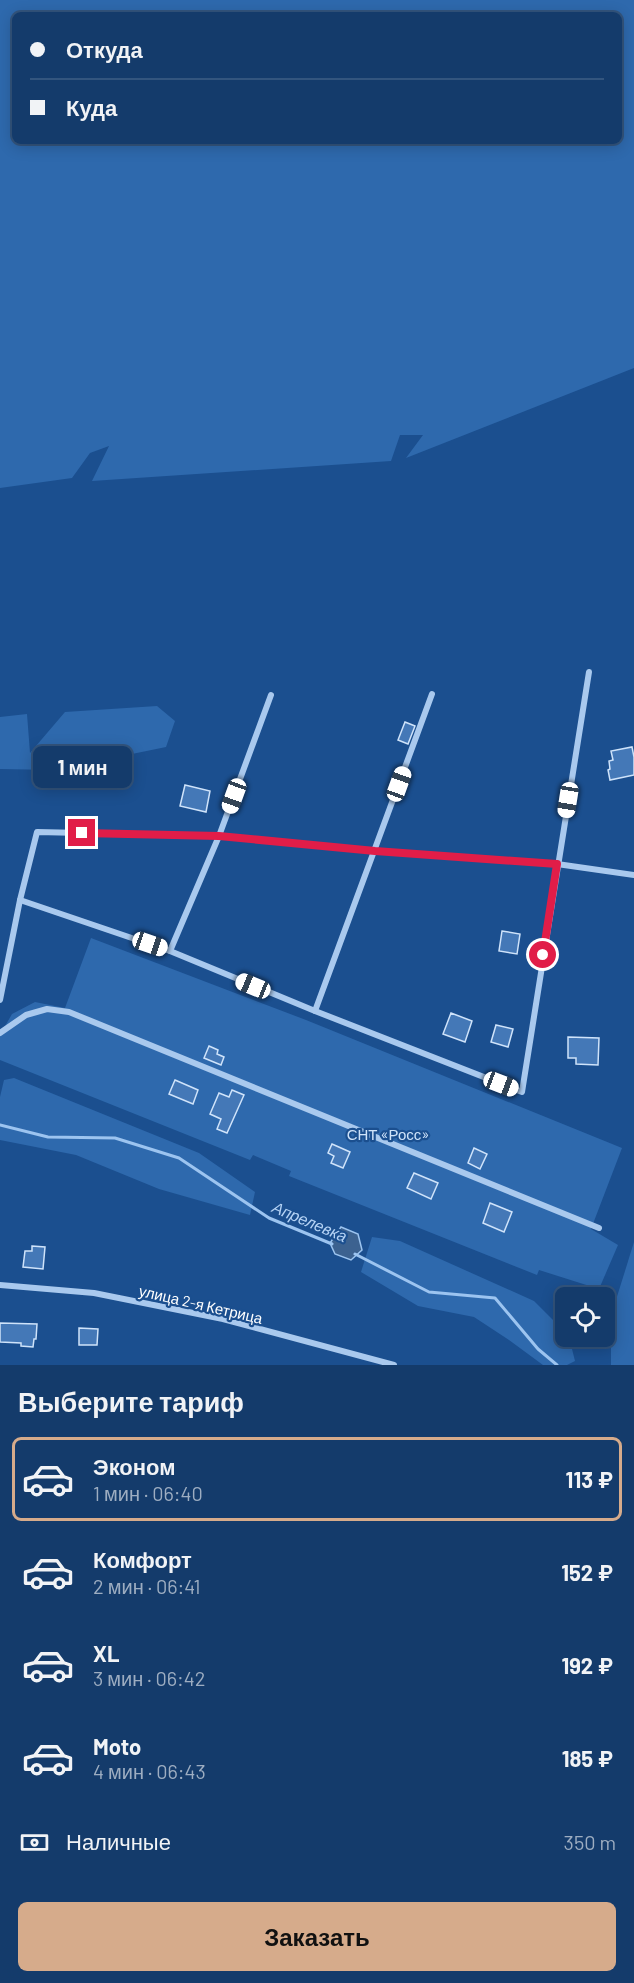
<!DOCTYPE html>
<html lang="ru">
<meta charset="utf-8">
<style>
body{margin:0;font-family:Barlow,sans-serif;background:#1d4271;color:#f1f3f6;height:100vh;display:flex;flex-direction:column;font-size:22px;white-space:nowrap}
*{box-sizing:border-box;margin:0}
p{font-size:20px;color:#9dadc1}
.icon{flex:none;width:33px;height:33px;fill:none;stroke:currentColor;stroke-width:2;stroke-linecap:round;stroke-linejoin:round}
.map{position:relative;height:1365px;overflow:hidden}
.side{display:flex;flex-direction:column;background:#143b6b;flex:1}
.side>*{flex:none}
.hud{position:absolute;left:12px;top:12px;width:610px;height:132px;border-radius:9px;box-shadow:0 3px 15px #0003,0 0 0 2px #33557e;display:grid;align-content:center;height:132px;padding:0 18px;background:#143b6b}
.buttons{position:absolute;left:555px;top:1287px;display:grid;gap:12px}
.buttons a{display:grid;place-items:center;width:60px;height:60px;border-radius:9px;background:#143b6b;box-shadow:0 3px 15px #0003,0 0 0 2px #33557e;font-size:30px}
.end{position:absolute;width:27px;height:27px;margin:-14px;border:8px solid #e11d48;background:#fff;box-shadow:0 0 0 3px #fff}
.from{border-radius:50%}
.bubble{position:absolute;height:42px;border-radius:9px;background:#143b6b;box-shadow:0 3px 15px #0003,0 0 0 2px #33557e;font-size:20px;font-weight:700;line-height:42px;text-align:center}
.car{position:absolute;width:18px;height:36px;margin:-18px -9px;border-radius:8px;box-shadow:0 0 4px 2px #0007;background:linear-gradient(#fff 24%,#345 0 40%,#fff 0 76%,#345 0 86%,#fff 0)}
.hud b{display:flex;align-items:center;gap:21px;height:57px;font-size:22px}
.hud b+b{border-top:2px solid #33557e}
.hud i{width:15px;height:15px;background:#f1f3f6}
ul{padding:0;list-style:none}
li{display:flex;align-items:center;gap:18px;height:84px;margin:0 12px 9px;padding:0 6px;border:3px solid transparent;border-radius:9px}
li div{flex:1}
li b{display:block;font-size:22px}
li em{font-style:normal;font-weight:700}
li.selected{border-color:#d6ab8b}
li>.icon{width:54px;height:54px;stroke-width:1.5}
h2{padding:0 18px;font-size:27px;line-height:72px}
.pay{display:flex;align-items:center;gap:15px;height:66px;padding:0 18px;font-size:22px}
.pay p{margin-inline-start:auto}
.primary-button{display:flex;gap:12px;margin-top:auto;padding:12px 18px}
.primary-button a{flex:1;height:69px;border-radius:9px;background:#d6ab8b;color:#111;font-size:24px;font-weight:700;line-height:69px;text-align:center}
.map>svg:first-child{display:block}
</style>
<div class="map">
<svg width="634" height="1365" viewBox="0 0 634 1365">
<rect width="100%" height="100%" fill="#1b4f8f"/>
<g fill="#2e69ad" fill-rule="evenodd">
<path d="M0,0H634V368L406,458L423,435H400L391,461L92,481L109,446L90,453L72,478L0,488ZM15,15H620V141H15Z"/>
<polygon points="157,706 175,721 166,747 54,770 0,769 0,717 27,714 30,753 65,712"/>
<polygon points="91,938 306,1020 622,1148 591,1229 618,1245 599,1289 539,1270 537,1275 289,1176 291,1171 253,1155 250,1160 0,1060 0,1035 12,1014 35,1002 65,1008"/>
<polygon points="14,1078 199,1153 255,1192 250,1215 159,1189 76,1155 0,1140 0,1097 4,1080"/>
<polygon points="372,1237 400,1241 534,1301 565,1332 566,1336 569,1337 575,1361 567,1365 543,1365 509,1340 474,1317 418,1306 361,1272"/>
<polygon points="634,1242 634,1365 611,1365 611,1316"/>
</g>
<polygon fill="#3c6290" stroke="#9cc4f0" stroke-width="1.5" points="341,1227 358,1234 362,1250 351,1260 335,1254 330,1243"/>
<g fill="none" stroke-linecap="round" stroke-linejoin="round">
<g stroke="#9cc4f0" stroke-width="3">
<polyline points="0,1125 48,1137 115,1138 179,1158 269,1218 332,1244"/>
<polyline points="355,1254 429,1292 495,1298 538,1349 557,1365"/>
</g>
</g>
<g fill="#4478b7" stroke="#cfe3fa" stroke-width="1.5">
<polygon points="405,722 415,726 408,744 398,740"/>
<polygon points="632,747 634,757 634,775 610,780 608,770 610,769 609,761 613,760 611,751"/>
<polygon points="185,785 210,791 206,812 180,806"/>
<polygon points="502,931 520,934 517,954 499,951"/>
<polygon points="451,1013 472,1021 465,1042 443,1034"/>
<polygon points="496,1025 513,1029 508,1047 491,1042"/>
<polygon points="568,1037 599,1038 598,1065 576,1064 576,1058 568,1058"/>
<polygon points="209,1046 218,1050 217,1054 224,1057 221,1065 204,1058"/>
<polygon points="175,1080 198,1090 193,1104 169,1094"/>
<polygon points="232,1090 244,1095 227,1133 217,1129 221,1119 210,1114 219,1093 229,1097"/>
<polygon points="332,1144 350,1152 343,1168 331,1163 334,1156 328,1153"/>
<polygon points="474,1148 487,1154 480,1169 468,1163"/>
<polygon points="414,1173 438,1183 431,1199 407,1188"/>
<polygon points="490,1203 512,1212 504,1232 483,1223"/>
<polygon points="32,1246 45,1247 43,1269 23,1267 25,1251 32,1251"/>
<polygon points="0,1323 37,1324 36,1339 34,1339 33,1347 21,1346 21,1343 0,1342"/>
<polygon points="79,1328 98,1329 97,1345 79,1345"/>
</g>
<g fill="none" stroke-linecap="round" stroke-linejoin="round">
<g stroke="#a9c9ee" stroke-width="6">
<polyline points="20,900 170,951 315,1011 522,1092 589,672"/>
<polyline points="170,951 219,836 271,695"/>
<polyline points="0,1000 20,900 37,832 219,836 375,851 557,864 634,875"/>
<polyline points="315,1011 432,694"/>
<polyline points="0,1033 26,1015 47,1009 69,1012 599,1228"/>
<polyline points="0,1285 94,1293 223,1319 394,1365"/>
</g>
</g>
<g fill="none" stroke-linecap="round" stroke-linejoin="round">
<polyline stroke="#e11d48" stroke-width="8" points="82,833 219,836 375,851 557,864 543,955"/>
</g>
<g text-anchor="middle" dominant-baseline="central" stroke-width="4.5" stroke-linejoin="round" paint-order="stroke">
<g font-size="15" fill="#cfe3fa" stroke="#1b4f8f">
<text x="388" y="1134">СНТ «Росс»</text>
</g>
<g font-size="15" fill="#fff" stroke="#1b4f8f">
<text transform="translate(201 1304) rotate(13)">улица 2-я Кетрица</text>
</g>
<g font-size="16" font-style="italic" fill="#b5d3f5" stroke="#1b4f8f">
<text transform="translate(310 1221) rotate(23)">Апрелевка</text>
</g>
</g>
</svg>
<div class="buttons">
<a><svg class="icon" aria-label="locate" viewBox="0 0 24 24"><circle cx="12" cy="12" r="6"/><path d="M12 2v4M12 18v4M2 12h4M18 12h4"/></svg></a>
</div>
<i class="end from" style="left:543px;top:955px"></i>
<i class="end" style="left:82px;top:833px"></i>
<div class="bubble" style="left:33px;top:746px;width:99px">1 мин</div>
<i class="car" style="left:399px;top:784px;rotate:20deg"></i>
<i class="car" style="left:234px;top:796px;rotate:200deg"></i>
<i class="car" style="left:568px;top:800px;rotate:189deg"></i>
<i class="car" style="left:150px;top:944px;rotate:109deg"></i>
<i class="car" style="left:253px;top:986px;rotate:292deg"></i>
<i class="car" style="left:501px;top:1084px;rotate:111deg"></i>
<div class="hud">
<b><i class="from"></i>Откуда</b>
<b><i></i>Куда</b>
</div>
</div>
<section class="side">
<h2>Выберите тариф</h2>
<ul>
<li class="selected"><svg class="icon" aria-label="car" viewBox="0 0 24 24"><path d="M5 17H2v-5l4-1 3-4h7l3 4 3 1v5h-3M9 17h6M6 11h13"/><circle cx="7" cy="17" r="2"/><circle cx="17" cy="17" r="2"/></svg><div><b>Эконом</b><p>1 мин · 06:40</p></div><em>113 ₽</em></li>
<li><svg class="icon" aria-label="car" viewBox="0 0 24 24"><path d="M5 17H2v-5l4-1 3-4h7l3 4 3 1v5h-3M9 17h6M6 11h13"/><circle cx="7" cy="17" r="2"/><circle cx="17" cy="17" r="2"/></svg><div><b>Комфорт</b><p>2 мин · 06:41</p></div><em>152 ₽</em></li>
<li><svg class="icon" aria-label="car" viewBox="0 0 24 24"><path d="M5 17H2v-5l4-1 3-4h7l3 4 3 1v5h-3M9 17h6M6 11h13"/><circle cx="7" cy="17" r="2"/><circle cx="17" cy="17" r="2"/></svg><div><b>XL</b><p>3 мин · 06:42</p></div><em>192 ₽</em></li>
<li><svg class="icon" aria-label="car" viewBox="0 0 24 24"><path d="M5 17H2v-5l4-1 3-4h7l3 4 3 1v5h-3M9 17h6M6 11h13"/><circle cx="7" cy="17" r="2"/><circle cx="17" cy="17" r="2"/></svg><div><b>Moto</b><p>4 мин · 06:43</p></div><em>185 ₽</em></li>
</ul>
<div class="pay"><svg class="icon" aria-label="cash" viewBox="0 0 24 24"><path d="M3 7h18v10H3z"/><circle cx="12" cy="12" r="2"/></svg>Наличные<p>350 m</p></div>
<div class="primary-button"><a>Заказать</a></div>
</section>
